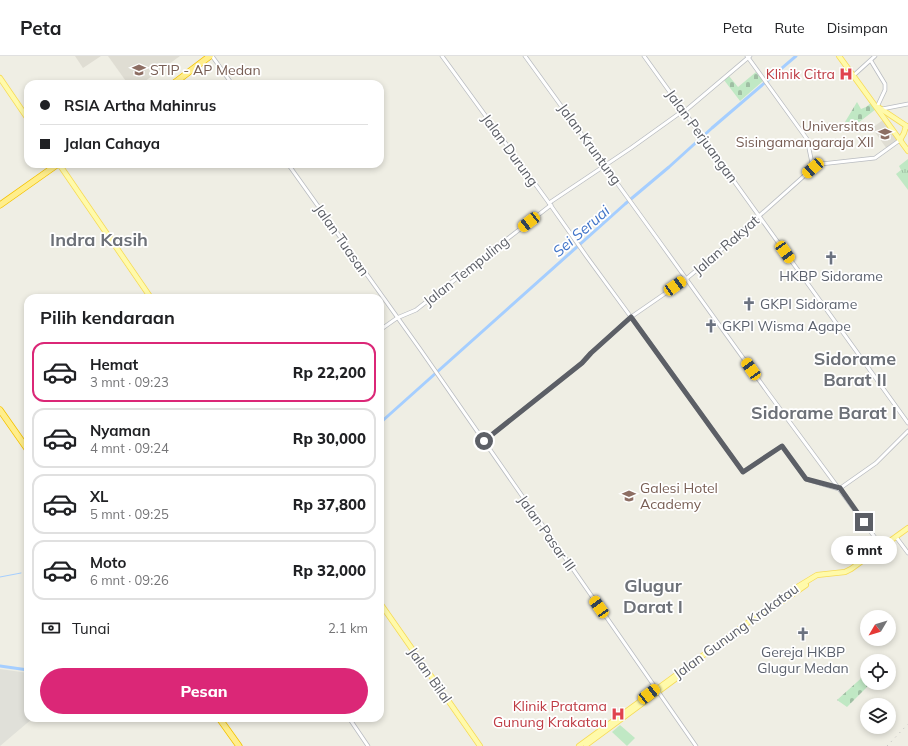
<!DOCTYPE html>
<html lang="id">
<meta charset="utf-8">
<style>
body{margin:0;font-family:Mulish,sans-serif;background:#f2f2f2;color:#202124;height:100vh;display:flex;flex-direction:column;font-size:15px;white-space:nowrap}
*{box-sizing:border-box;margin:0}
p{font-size:13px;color:#757577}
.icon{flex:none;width:22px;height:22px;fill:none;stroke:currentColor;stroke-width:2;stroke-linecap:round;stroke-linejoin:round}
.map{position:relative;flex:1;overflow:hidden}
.details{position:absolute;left:24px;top:238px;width:360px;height:428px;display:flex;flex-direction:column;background:#fff;border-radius:12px;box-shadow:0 2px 6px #0003}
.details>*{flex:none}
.top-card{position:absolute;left:24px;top:24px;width:360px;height:88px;border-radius:12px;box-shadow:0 2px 6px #0003;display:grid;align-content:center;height:88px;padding:0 16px;background:#fff}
.needle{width:26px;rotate:232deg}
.fabs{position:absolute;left:860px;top:554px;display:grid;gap:8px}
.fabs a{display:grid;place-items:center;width:36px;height:36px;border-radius:50%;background:#fff;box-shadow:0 2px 6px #0003;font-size:20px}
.end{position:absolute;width:18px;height:18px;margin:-9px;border:5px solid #5c5f66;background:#fff;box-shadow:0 0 0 2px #fff}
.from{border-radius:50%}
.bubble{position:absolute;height:28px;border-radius:14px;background:#fff;box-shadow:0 2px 6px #0003;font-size:13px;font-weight:800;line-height:28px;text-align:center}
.car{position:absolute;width:12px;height:24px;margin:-12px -6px;border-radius:5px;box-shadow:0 0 3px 1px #0007;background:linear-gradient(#f5c518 24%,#345 0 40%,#f5c518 0 76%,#345 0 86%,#f5c518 0)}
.top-card b{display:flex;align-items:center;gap:14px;height:38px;font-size:15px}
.top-card b+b{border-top:1px solid #e0e0e0}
.top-card i{width:10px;height:10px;background:#202124}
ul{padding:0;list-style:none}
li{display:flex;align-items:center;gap:12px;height:60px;margin:0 8px 6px;padding:0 8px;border:2px solid #e0e0e0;border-radius:12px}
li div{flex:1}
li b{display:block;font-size:15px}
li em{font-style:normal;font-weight:800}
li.current{border-color:#db2777}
li>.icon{width:36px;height:36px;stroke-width:1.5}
h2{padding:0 16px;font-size:18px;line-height:48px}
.pay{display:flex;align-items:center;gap:10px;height:44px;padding:0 16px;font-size:15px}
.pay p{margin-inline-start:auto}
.button{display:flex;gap:8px;margin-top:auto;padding:8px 16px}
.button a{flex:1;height:46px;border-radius:24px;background:#db2777;color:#fff;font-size:16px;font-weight:800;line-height:46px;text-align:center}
header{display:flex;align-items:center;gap:24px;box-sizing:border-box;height:56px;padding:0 20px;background:#fff;border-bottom:1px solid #e0e0e0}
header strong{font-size:19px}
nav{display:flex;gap:22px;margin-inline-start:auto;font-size:14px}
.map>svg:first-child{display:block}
</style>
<header>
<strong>Peta</strong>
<nav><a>Peta</a><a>Rute</a><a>Disimpan</a></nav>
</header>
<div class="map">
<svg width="908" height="690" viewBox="0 0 908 690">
<defs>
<pattern id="grass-tufts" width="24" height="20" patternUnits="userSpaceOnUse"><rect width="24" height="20" fill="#c0e8c4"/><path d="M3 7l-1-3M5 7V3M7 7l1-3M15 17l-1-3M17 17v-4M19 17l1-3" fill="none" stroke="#9fbfa3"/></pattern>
<pattern id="cemetery-stones" width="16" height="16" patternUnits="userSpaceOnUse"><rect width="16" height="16" fill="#c0e8c4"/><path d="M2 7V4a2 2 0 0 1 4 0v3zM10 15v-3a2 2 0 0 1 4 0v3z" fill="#9fbfa3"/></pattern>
</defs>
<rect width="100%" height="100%" fill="#efeee4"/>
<polygon fill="#e0e0d9" points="0,613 28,617 28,662 33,662 0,690"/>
<g fill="#dfddd3">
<polygon points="75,0 101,0 83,12"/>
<polygon points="108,0 180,0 141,28 128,28"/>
<polygon points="883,64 898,85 887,93 872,72"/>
</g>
<polygon fill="url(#grass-tufts)" points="908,103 908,134 896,118 901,114 899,110"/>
<g fill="url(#cemetery-stones)">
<polygon points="756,16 763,25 740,45 724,24 729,20 738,31"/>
<polygon points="857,46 861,53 866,51 871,47 876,53 858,67 851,66 845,66"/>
<polygon points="867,617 867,627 871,627 847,651 837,644"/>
</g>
<polygon fill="#c0e8c4" points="620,669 635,682 627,690 612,676"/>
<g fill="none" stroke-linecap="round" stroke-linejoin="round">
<g stroke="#a5ceff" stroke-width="1">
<polyline points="26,516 28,515"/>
<polyline points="0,521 21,517"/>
</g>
<g stroke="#a5ceff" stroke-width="3">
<polyline points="380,367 625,148 669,111 712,72 796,0"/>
<polyline points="0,610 28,614"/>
</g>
<g stroke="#b9bcc1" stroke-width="4.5">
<g id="minor">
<polyline points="212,0 232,28"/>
<polyline points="442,0 549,147 587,201 650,287 743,416 782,390 806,423 839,433"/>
<polyline points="525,0 659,185 769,338 882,491"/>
<polyline points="644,0 908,367"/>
<polyline points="871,5 885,28 885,34 877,51"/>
<polyline points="853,20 875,0"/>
<polyline points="882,53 908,48"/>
<polyline points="685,55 750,0"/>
<polyline points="288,108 420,293 696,690"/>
<polyline points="812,109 875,102 900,84"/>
<polyline points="549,147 631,92 684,54"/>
<polyline points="380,274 397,262 416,254 421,250 551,149"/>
<polyline points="484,385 582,307 591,297 631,261 686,223 722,193 813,112 807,83 747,0"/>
<polyline points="839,433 876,407 908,375"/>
<polyline points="896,481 908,497"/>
<polyline points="349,662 368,690"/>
</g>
</g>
<g stroke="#f7db56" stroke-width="6">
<g id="major">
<polyline points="839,0 908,95"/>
<polyline points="0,22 28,63"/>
<polyline points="878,51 908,71"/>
<polyline points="900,84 904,77 906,70"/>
<polyline points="59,108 151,242"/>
<polyline points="783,545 806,529"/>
<polyline points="380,547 480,690"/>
<polyline points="586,689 678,621"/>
<polyline points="579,690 794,533 817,519 845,516 851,513 908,472"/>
</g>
</g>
<g stroke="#f4c200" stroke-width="7">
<g id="highway">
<polyline points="173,28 210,0"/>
<polyline points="0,149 58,108"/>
<polyline points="0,354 28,394"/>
<polyline points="219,662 239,690"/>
</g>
</g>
<use href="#minor" stroke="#fff" stroke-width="3"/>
<use href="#major" stroke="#fffaaa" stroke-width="4.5"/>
<use href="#highway" stroke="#ffee8c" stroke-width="5.5"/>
<polyline stroke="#b7b8b9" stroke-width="1" stroke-dasharray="1 5" stroke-linecap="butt" points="887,690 908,668"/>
</g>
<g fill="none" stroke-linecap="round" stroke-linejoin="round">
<polyline stroke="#5c5f66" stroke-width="5" points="484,385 582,307 591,297 631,261 743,416 782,390 806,423 840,432 864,466"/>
</g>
<defs>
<g id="university-bare" transform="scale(1.08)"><path d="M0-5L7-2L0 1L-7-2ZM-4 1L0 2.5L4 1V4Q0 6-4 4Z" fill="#8d6e63" stroke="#fff" stroke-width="2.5" paint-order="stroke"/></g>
<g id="hospital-bare" transform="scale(1.08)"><path d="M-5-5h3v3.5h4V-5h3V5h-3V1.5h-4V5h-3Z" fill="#e0444e" stroke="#fff" stroke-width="2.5" paint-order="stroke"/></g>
<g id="church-bare" transform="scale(1.08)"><path d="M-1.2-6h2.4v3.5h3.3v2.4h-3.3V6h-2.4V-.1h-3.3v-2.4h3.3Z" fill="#6b7280" stroke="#fff" stroke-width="2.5" paint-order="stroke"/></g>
</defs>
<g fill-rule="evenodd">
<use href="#university-bare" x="139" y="14"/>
<use href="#hospital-bare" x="846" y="18"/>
<use href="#university-bare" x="885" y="78"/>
<use href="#church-bare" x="831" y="202"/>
<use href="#church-bare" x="749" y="248"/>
<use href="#church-bare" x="711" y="270"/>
<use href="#university-bare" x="629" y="440"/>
<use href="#church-bare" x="803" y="578"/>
<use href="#hospital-bare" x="618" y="658"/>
</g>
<g text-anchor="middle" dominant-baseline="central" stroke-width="3.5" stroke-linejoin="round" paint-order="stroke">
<g font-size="14" fill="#785e54" stroke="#fff" text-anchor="start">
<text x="150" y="14">STIP - AP Medan</text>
<text x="874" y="70" text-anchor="end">Universitas<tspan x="874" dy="16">Sisingamangaraja XII</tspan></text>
<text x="640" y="432">Galesi Hotel<tspan x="640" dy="16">Academy</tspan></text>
</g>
<g font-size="14" fill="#be3a42" stroke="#fff" text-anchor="end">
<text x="835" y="18">Klinik Citra</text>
<text x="607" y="650">Klinik Pratama<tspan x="607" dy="16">Gunung Krakatau</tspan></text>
</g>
<g font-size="14" fill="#5c5f66" stroke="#fff">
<text transform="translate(702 80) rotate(54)">Jalan Perjuangan</text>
<text transform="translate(590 88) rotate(54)">Jalan Kruntung</text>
<text transform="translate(510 94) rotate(54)">Jalan Durung</text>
<text transform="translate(342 184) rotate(55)">Jalan Tuasan</text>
<text transform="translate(726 189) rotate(-41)">Jalan Rakyat</text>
<text transform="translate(466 215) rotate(-38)">Jalan Tempuling</text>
<text transform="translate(547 477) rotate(55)">Jalan Pasar III</text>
<text transform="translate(736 575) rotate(-36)">Jalan Gunung Krakatau</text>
<text transform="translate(430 619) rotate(55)">Jalan Bilal</text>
</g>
<g font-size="14" fill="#5b616d" stroke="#fff">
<text x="831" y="220">HKBP Sidorame</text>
<text x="760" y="248" text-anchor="start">GKPI Sidorame</text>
<text x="722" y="270" text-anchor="start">GKPI Wisma Agape</text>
<text x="803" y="596">Gereja HKBP<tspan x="803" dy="16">Glugur Medan</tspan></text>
</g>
<g font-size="15" font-style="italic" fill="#4275c8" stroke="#fff">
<text transform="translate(581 175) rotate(-41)">Sei Seruai</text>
</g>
<g font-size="18" font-weight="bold" fill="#6d7178" stroke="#fff">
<text x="99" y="183">Indra Kasih</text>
<text x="855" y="302">Sidorame<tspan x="855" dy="21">Barat II</tspan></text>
<text x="824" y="356">Sidorame Barat I</text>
<text x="653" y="529">Glugur<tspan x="653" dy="21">Darat I</tspan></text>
</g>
</g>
</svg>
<div class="fabs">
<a><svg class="needle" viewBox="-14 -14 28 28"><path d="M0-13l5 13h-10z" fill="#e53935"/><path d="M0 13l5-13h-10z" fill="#757577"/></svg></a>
<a><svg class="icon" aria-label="locate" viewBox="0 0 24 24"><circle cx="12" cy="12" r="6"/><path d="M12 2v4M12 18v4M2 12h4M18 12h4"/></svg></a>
<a><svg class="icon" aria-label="layers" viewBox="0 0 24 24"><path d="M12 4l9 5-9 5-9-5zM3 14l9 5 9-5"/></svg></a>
</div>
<i class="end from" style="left:484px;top:385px"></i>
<i class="end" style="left:864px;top:466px"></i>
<div class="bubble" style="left:831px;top:480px;width:66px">6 mnt</div>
<i class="car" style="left:813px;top:112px;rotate:229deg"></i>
<i class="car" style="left:529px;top:166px;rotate:232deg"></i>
<i class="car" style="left:785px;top:196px;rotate:145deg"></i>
<i class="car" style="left:675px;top:230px;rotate:55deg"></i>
<i class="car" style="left:751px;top:313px;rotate:325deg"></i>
<i class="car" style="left:599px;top:551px;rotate:325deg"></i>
<i class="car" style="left:649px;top:638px;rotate:52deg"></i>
<div class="top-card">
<b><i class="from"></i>RSIA Artha Mahinrus</b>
<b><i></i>Jalan Cahaya</b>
</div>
<section class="details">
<h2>Pilih kendaraan</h2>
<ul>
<li class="current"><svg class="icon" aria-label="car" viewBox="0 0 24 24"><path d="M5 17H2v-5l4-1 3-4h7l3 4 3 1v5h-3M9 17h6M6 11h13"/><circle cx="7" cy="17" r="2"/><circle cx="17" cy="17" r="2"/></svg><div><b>Hemat</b><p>3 mnt · 09:23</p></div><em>Rp 22,200</em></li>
<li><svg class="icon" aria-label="car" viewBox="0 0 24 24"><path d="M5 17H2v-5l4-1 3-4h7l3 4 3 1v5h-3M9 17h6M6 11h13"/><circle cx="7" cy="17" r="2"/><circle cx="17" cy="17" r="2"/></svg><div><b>Nyaman</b><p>4 mnt · 09:24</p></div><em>Rp 30,000</em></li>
<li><svg class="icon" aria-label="car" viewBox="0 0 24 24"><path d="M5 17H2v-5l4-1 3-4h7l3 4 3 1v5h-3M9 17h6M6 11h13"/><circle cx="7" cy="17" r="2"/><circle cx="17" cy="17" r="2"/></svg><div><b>XL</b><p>5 mnt · 09:25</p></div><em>Rp 37,800</em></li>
<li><svg class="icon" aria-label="car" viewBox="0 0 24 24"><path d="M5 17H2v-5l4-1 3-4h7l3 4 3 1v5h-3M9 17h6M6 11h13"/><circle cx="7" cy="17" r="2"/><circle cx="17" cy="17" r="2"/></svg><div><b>Moto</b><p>6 mnt · 09:26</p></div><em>Rp 32,000</em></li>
</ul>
<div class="pay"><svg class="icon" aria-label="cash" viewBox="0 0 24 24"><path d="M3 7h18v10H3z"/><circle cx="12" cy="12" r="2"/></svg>Tunai<p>2.1 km</p></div>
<div class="button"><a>Pesan</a></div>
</section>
</div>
